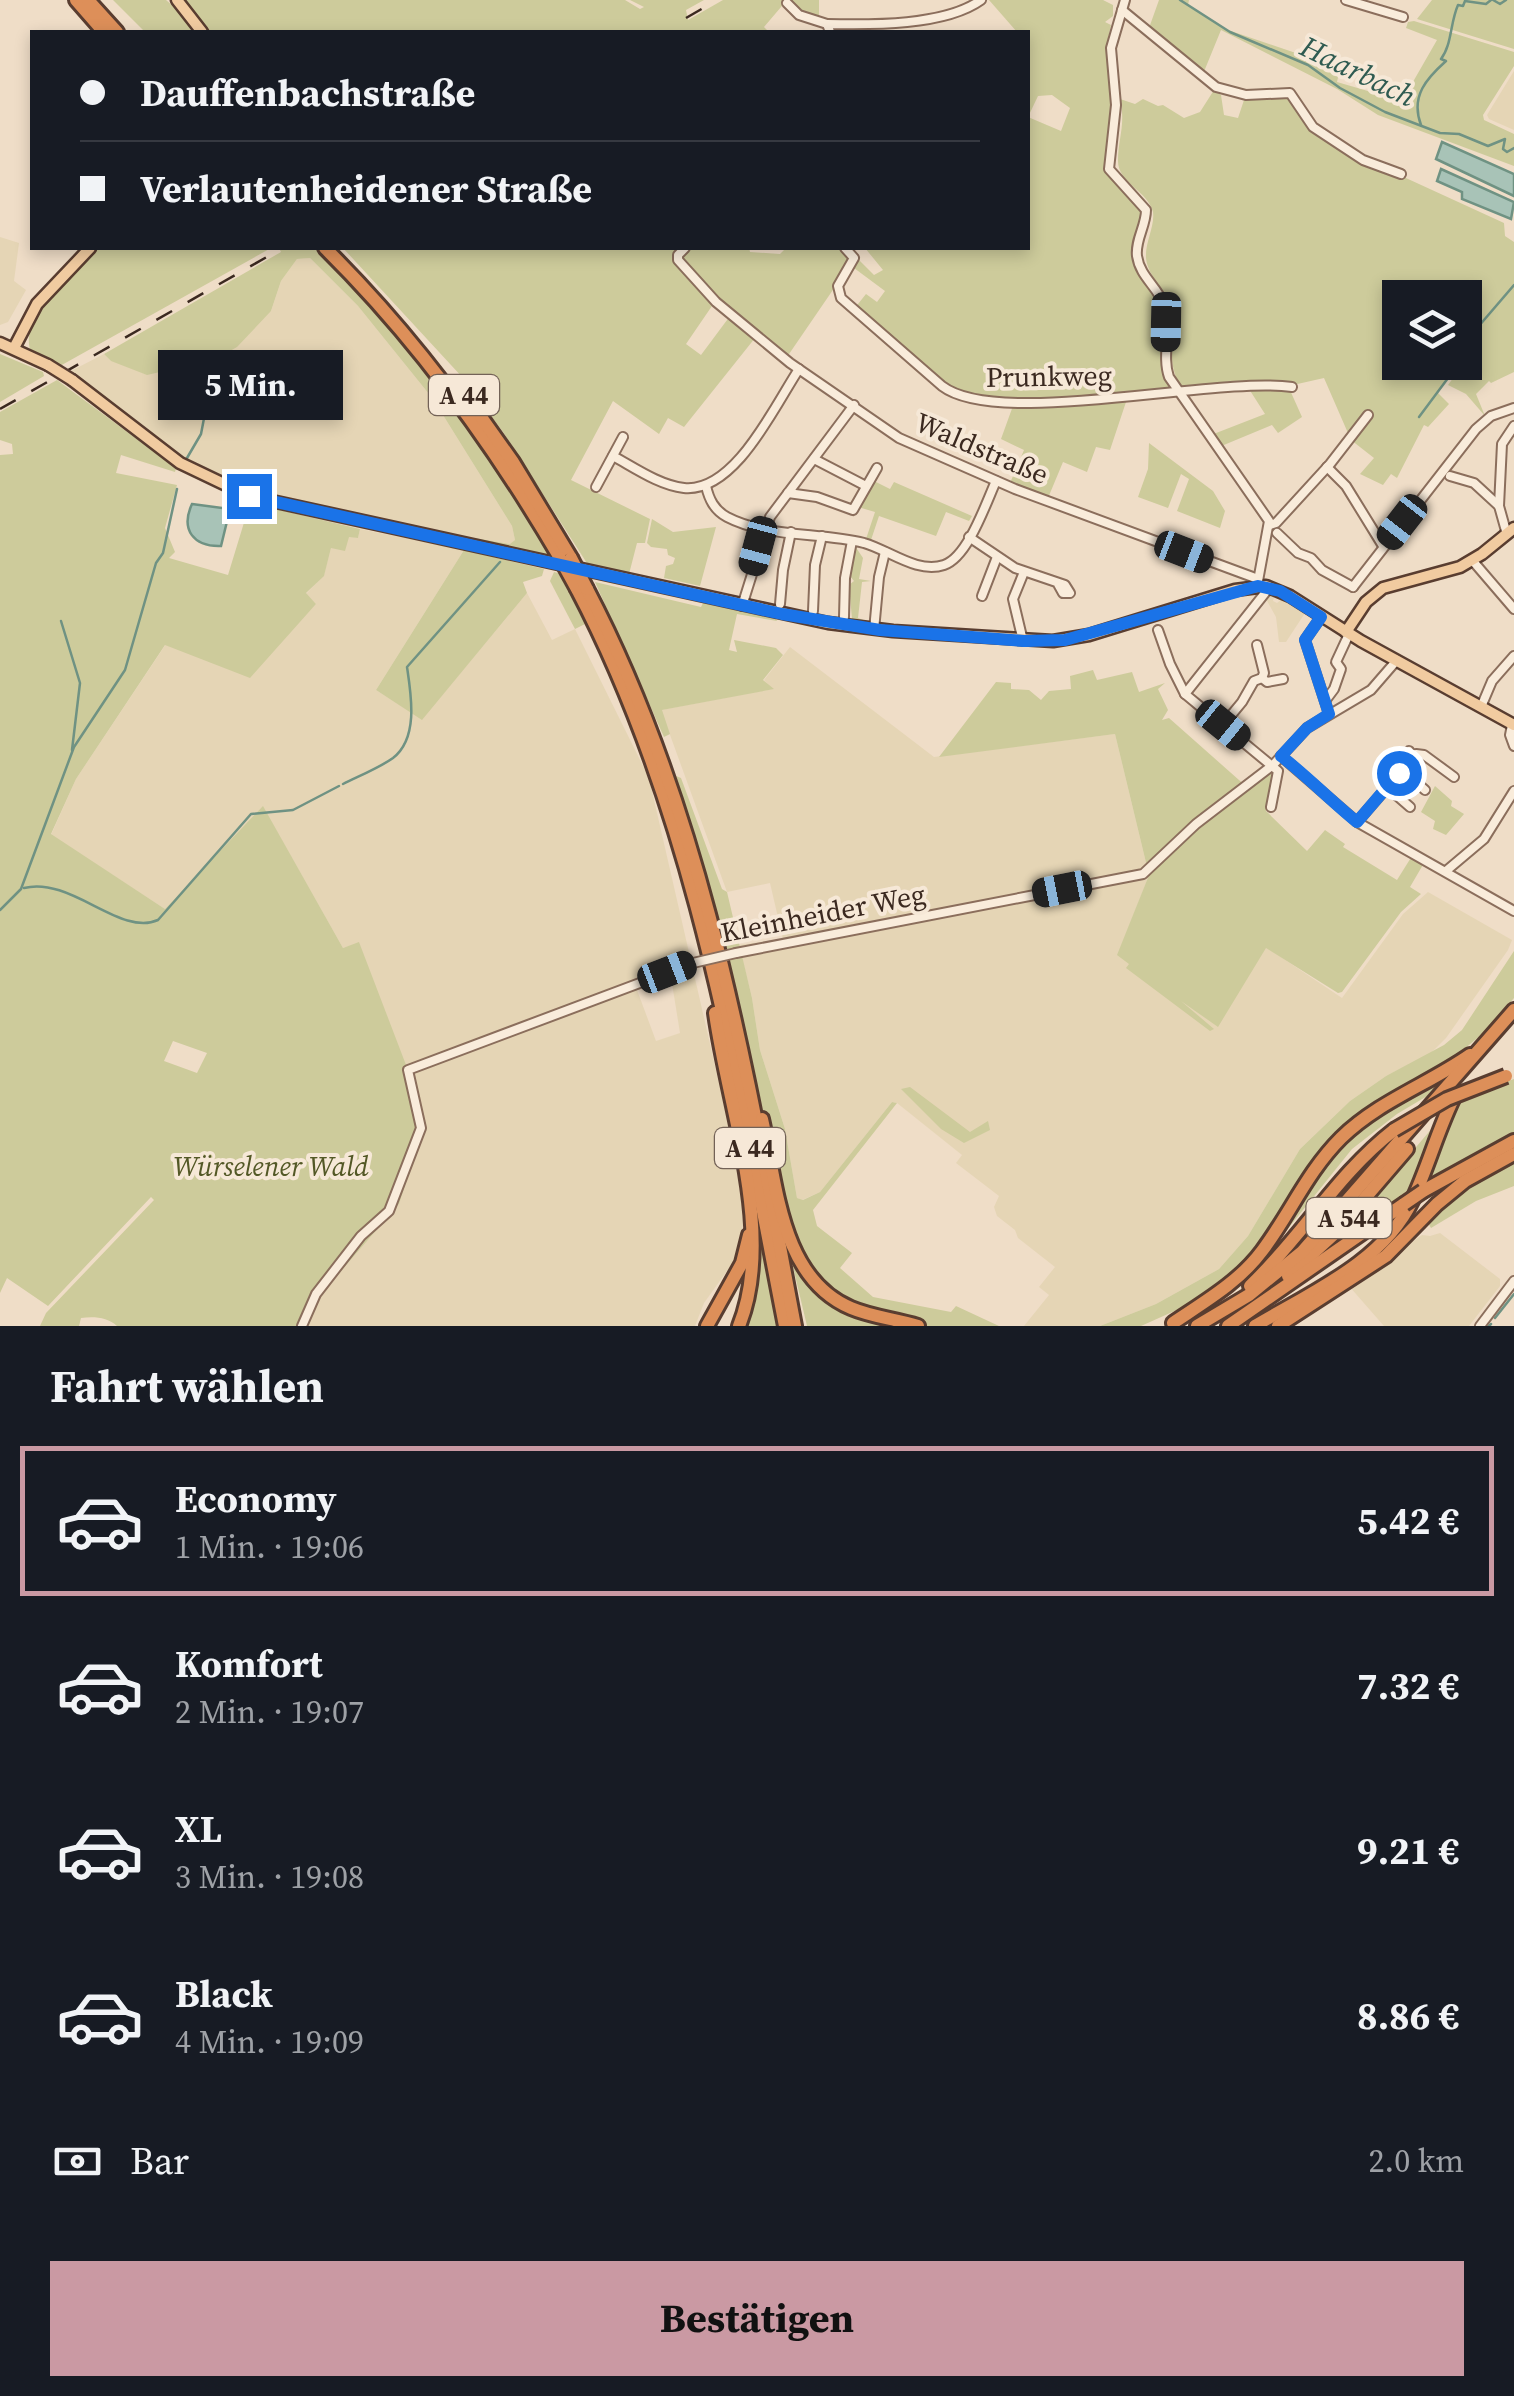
<!DOCTYPE html>
<html lang="de">
<meta charset="utf-8">
<style>
body{margin:0;font-family:"Source Serif 4",serif;background:#20242c;color:#f1f3f6;height:100vh;display:flex;flex-direction:column;font-size:38px;white-space:nowrap}
*{box-sizing:border-box;margin:0}
p{font-size:32px;color:#9ea1a6}
.icon{flex:none;width:55px;height:55px;fill:none;stroke:currentColor;stroke-width:2;stroke-linecap:round;stroke-linejoin:round}
.map{position:relative;height:1326px;overflow:hidden}
.sheet{display:flex;flex-direction:column;background:#171b24;flex:1}
.sheet>*{flex:none}
.guide{position:absolute;left:30px;top:30px;width:1000px;height:220px;border-radius:0px;box-shadow:0 5px 15px #0003;display:grid;align-content:center;height:220px;padding:0 50px;background:#171b24}
.fabs{position:absolute;left:1382px;top:280px;display:grid;gap:20px}
.fabs a{display:grid;place-items:center;width:100px;height:100px;border-radius:0px;background:#171b24;box-shadow:0 5px 15px #0003;font-size:50px}
.end{position:absolute;width:45px;height:45px;margin:-22px;border:12px solid #1a73e8;background:#fff;box-shadow:0 0 0 5px #fff}
.from{border-radius:50%}
.bubble{position:absolute;height:70px;border-radius:0px;background:#171b24;box-shadow:0 5px 15px #0003;font-size:32px;font-weight:700;line-height:70px;text-align:center}
.car{position:absolute;width:30px;height:60px;margin:-30px -15px;border-radius:12px;box-shadow:0 0 8px 2px #0007;background:linear-gradient(#222 24%,#8ab4d8 0 40%,#222 0 76%,#8ab4d8 0 86%,#222 0)}
.guide b{display:flex;align-items:center;gap:35px;height:95px;font-size:38px}
.guide b+b{border-top:2px solid #363941}
.guide i{width:25px;height:25px;background:#f1f3f6}
ul{padding:0;list-style:none}
li{display:flex;align-items:center;gap:30px;height:150px;margin:0 20px 15px;padding:0 30px;border:5px solid transparent;border-radius:0px}
li div{flex:1}
li b{display:block;font-size:38px}
li em{font-style:normal;font-weight:700}
li.selected{border-color:#ca99a3}
li>.icon{width:90px;height:90px;stroke-width:1.5}
h2{padding:0 50px;font-size:45px;line-height:120px}
.pay{display:flex;align-items:center;gap:25px;height:110px;padding:0 50px;font-size:38px}
.pay p{margin-inline-start:auto}
.primary-button{display:flex;gap:20px;margin-top:auto;padding:20px 50px}
.primary-button a{flex:1;height:115px;border-radius:0px;background:#ca99a3;color:#111;font-size:40px;font-weight:700;line-height:115px;text-align:center}
.map>svg:first-child{display:block}
</style>
<div class="map">
<svg width="1514" height="1326" viewBox="0 0 1514 1326">
<rect width="100%" height="100%" fill="#efddc7"/>
<g fill="#e5d5b5" fill-rule="evenodd">
<polygon points="1514,71 1514,130 1489,119 1487,115"/>
<polygon points="0,237 19,243 14,281 26,290 8,322 0,325"/>
<polygon points="310,258 358,306 433,399 512,526 515,540 511,544 475,538 470,541 249,492 181,461 69,372 104,354 111,361 271,311 281,281 297,259"/>
<path d="M360,529L464,550L376,690L422,719L527,593L552,640L575,629L649,778L727,1118L745,1215L737,1257L704,1303L695,1326H306L317,1299L399,1204L377,994L359,943L343,948L263,807L165,909L51,835L76,779L166,644L288,633L316,604L306,594L324,575L331,548L349,536L358,538ZM671,977L680,1033L656,1041L637,990Z"/>
<polygon points="1269,595 1274,597 1273,601 1277,603 1282,599 1305,613 1286,642 1279,642 1276,617 1266,599"/>
<polygon points="790,647 934,757 1115,734 1149,875 1118,955 1217,1026 1266,947 1342,998 1403,914 1428,892 1512,940 1508,950 1446,1038 1430,1054 1386,1076 1350,1101 1300,1149 1248,1236 1219,1269 1156,1304 1100,1326 1024,1326 1049,1295 1039,1287 1055,1267 1018,1238 1015,1230 997,1216 994,1207 999,1196 956,1163 962,1155 897,1103 892,1102 820,1192 802,1200 797,1198 785,1129 760,1050 752,998 739,945 783,939 770,883 727,892 661,710 772,689 764,680"/>
<polygon points="1440,1233 1500,1279 1500,1286 1469,1326 1384,1326 1349,1286 1422,1235 1430,1236"/>
</g>
<g fill="#cdcb9b" fill-rule="evenodd">
<polygon points="113,0 166,0 182,14 195,32 145,32"/>
<polygon points="184,0 625,0 640,9 644,7 630,0 704,0 686,10 688,20 723,0 819,0 819,19 800,13 787,0 764,27 769,32 207,32"/>
<path d="M989,0H1103L1113,5V16L1105,22L1111,25L1106,48L1113,98L1112,131L1106,158L1107,171L1142,210V219L1134,246V259L1140,277L1162,308L1163,363L1172,389L1014,400L970,398L944,385L854,309L866,294L877,302L885,291L854,268L859,260L874,275L883,270L865,248H1028V32H1017ZM1052,95L1070,108L1061,131L1028,117L1038,96Z"/>
<polygon points="1159,0 1189,0 1188,5 1228,30 1340,68 1337,82 1402,101 1437,40 1406,28 1408,22 1414,21 1514,52 1514,66 1483,115 1484,120 1514,134 1514,166 1378,115 1337,89 1221,30 1203,74 1172,44 1149,28"/>
<polygon points="1432,0 1514,0 1514,49 1417,19"/>
<path d="M1214,90L1221,95L1224,115L1238,118L1245,97L1289,96L1304,119L1361,162L1395,173L1504,223L1505,236L1514,242V372L1491,383L1489,381L1476,394L1485,416L1466,394L1448,385L1465,362L1468,351L1465,354V298H1400V362L1459,363L1437,392L1449,404L1428,427L1424,425L1397,478L1391,474L1383,485L1360,474L1374,458L1351,440L1324,378L1293,385L1182,389C1163,358 1178,338 1170,306C1166,288 1148,278 1146,258C1145,242 1155,226 1153,212C1148,191 1118,183 1118,161C1118,138 1126,125 1120,99L1135,104L1143,99L1158,106L1163,105L1184,118L1200,112Z"/>
<path d="M96,248H271L60,366L31,352C17,317 73,271 96,248Z"/>
<polygon points="279,248 316,248 426,369 481,442 554,560 470,541 475,538 510,544 515,540 512,526 433,399 358,306 310,258 297,259 281,281 271,311 237,347 216,359 147,375 111,361 104,354 281,252"/>
<polygon points="343,248 681,248 672,258 714,303 686,344 701,355 730,316 755,338 684,427 668,418 659,434 613,401 571,480 650,519 645,543 637,543 628,578 590,568 503,432 463,378"/>
<polygon points="689,248 749,248 750,252 780,254 786,248 842,248 852,262 787,357 717,300 679,259"/>
<polygon points="0,354 43,372 44,376 0,402"/>
<path d="M57,380L176,468L175,472L121,455L116,473L177,485L165,528L175,552L169,558L228,575L250,503L360,529L358,538L349,537L345,551L331,548L324,576L306,593L316,604L250,678L165,645L76,779L51,834L165,909L263,806L343,948L359,942L411,1078L423,1129L399,1204L317,1299L306,1326H117C108,1317 93,1316 81,1318L79,1326H40L46,1313L154,1200L151,1197L48,1306L7,1278L0,1293V455L13,454L12,444L0,440V412ZM173,1041L207,1053L197,1073L164,1061Z"/>
<polygon points="1289,388 1302,417 1278,433 1272,425 1219,447 1211,435 1265,414 1249,389"/>
<polygon points="1127,399 1110,450 1096,447 1087,472 1063,462 1048,498 1010,483 1024,450 1001,439 1014,403"/>
<polygon points="1149,443 1213,491 1225,511 1220,528 1177,511 1189,479 1181,474 1168,508 1138,497 1148,469"/>
<polygon points="872,480 890,489 894,482 972,516 969,521 946,512 936,536 879,516 871,540 866,539 875,512 858,507"/>
<polygon points="652,519 673,532 716,527 700,586 664,578 666,566 673,564 675,558 668,555 667,549 651,547 647,543"/>
<polygon points="855,546 863,558 859,579 871,581 862,582 858,618 866,621 852,619 849,585 854,581 850,576"/>
<polygon points="464,550 544,569 542,576 523,582 527,593 422,720 376,690"/>
<polygon points="554,572 562,574 585,624 575,629 550,581"/>
<polygon points="595,582 701,607 703,603 776,619 777,621 737,614 729,650 737,652 734,640 776,648 783,655 763,680 774,689 662,710 670,734 664,737"/>
<polygon points="1093,670 1097,680 1132,672 1139,692 1165,683 1158,689 1168,710 1162,720 1169,718 1248,788 1272,769 1277,773 1266,811 1307,851 1325,830 1345,844 1343,847 1397,880 1412,856 1424,863 1410,887 1421,894 1401,912 1342,992 1338,993 1266,948 1218,1027 1181,1001 1214,1029 1210,1031 1126,968 1129,964 1117,955 1149,875 1115,734 939,757 996,682 1011,683 1011,689 1029,690 1041,700 1049,691 1071,689 1070,676"/>
<polygon points="676,776 681,778 722,889 727,892 752,998 760,1050 785,1129 797,1198 803,1200 820,1192 892,1102 897,1103 813,1210 817,1226 852,1253 840,1268 873,1297 951,1312 956,1306 999,1326 925,1326 843,1301 813,1276 794,1242 747,1060 715,905"/>
<polygon points="1435,786 1452,801 1451,806 1464,814 1446,835 1433,829 1435,821 1421,812"/>
<polygon points="1514,951 1514,998 1487,1030 1445,1065 1379,1099 1334,1137 1288,1196 1269,1231 1243,1265 1188,1305 1141,1326 1100,1326 1156,1304 1219,1269 1248,1236 1300,1149 1350,1101 1386,1076 1444,1045 1462,1030"/>
<polygon points="1461,1065 1439,1089 1397,1114 1352,1149 1258,1266 1255,1263 1298,1195 1357,1126"/>
<polygon points="1514,1079 1514,1135 1422,1184 1443,1146 1446,1126 1460,1098"/>
<polygon points="910,1087 970,1132 988,1121 990,1130 964,1143 941,1129 901,1089"/>
<polygon points="1434,1126 1415,1190 1308,1265 1347,1228"/>
<polygon points="1514,1159 1514,1186 1476,1201 1431,1228 1427,1221 1476,1178"/>
<polygon points="758,1215 779,1326 742,1326 757,1264"/>
<polygon points="785,1233 826,1297 906,1326 807,1326"/>
</g>
<g fill="#a8c3b7" stroke="#6f9283" stroke-width="2.5">
<polygon points="1442,142 1514,174 1514,196 1436,159"/>
<polygon points="1441,169 1514,202 1511,219 1462,199 1462,192 1437,181"/>
<path d="M192,504L230,509L221,546C194,547 180,530 192,504Z"/>
</g>
<g fill="none" stroke-linecap="round" stroke-linejoin="round">
<g stroke="#6f9283" stroke-width="2.5">
<polyline points="1180,0 1230,32 1308,65 1340,88 1385,112 1440,133 1459,134 1488,146 1505,139 1503,149 1507,152 1514,148"/>
<polyline points="1493,0 1500,4 1506,0"/>
<path d="M1421,125C1410,96 1427,78 1446,61L1441,59C1452,45 1450,23 1458,5L1463,6L1465,1L1486,4L1491,0"/>
<polyline points="1465,352 1478,327 1514,285"/>
<polyline points="1419,417 1460,362"/>
<polyline points="187,458 201,434 206,408"/>
<polyline points="61,621 80,683 72,750"/>
<path d="M343,784C359,776 379,768 393,758C419,738 411,694 407,667L500,562"/>
<path d="M24,888C71,876 120,937 158,920L251,814L293,810L339,786"/>
<polyline points="0,910 21,889 74,747 125,670 156,563 163,553 177,489"/>
<polyline points="1495,1318 1514,1294"/>
<polyline points="1489,1326 1491,1324"/>
</g>
<g stroke="#8b6e5c" stroke-width="12">
<g id="minor">
<path d="M1125,0L1111,48L1116,105L1109,169L1146,210C1146,226 1135,240 1137,256C1140,277 1158,287 1164,305C1173,327 1161,354 1169,377L1269,521L1258,581"/>
<polyline points="1346,0 1403,17"/>
<polyline points="787,3 799,15 827,24"/>
<polyline points="1122,10 1216,87 1246,95 1290,93 1313,127 1363,160 1401,174"/>
<path d="M830,32L827,24C871,25 945,26 981,0"/>
<polyline points="685,248 678,255 678,260 716,302 790,363 899,438 1015,489 1258,579"/>
<path d="M845,248L854,258L838,286L841,298L942,386C998,429 1214,376 1292,387"/>
<path d="M613,456C635,468 659,485 684,488C735,493 775,405 799,369"/>
<polyline points="814,459 866,486"/>
<polyline points="1327,467 1346,486 1383,546"/>
<polyline points="1450,476 1474,483 1499,506 1506,531"/>
<path d="M706,486C709,499 714,510 727,517C767,538 820,532 864,543C889,550 917,574 944,565C968,557 986,503 996,481"/>
<polyline points="596,487 623,437"/>
<polyline points="788,493 817,497 853,510 877,468"/>
<polyline points="1499,506 1502,444 1514,426"/>
<polyline points="1270,525 1276,523 1330,464 1368,415"/>
<polyline points="1277,533 1298,553 1311,558 1322,570 1353,587"/>
<polyline points="969,537 1015,568 1065,585 1070,593 1063,593 1058,584"/>
<polyline points="1472,560 1514,609"/>
<polyline points="1353,587 1476,429 1491,416 1514,408"/>
<polyline points="982,596 997,557"/>
<polyline points="780,604 783,570 791,532"/>
<polyline points="742,606 770,517 854,405"/>
<polyline points="813,611 815,565 822,536"/>
<polyline points="844,617 845,578 852,541"/>
<polyline points="1321,617 1305,640 1329,714"/>
<polyline points="874,630 879,577 885,552"/>
<polyline points="1158,630 1170,664 1185,694 1278,771 1271,807"/>
<polyline points="1023,641 1013,599 1024,572"/>
<polyline points="1262,678 1267,682 1283,679"/>
<polyline points="1185,694 1265,593 1266,586"/>
<polyline points="1325,701 1334,689 1341,669 1336,662 1349,634"/>
<polyline points="1481,707 1492,681 1514,656"/>
<polyline points="1223,725 1242,702 1254,681 1262,678 1264,673 1257,645"/>
<polyline points="1512,725 1510,735 1514,746"/>
<polyline points="1281,756 1357,822 1514,911"/>
<polyline points="1402,770 1425,790"/>
<polyline points="1399,773 1396,765 1409,751 1412,757"/>
<polyline points="1387,787 1410,807"/>
<polyline points="1357,822 1416,754 1424,755 1454,777"/>
<polyline points="1446,871 1484,839 1514,791"/>
<polyline points="736,953 1143,874 1196,824 1273,765 1307,728 1371,690 1397,660"/>
<polyline points="302,1326 316,1294 361,1236 389,1211 421,1128 408,1070 693,963"/>
<polyline points="1480,1326 1514,1281"/>
</g>
</g>
<g stroke="#593d30" stroke-width="15">
<g id="major">
<polyline points="177,0 202,32"/>
<polyline points="0,343 48,365"/>
<polyline points="14,348 37,304 90,248"/>
<polyline points="72,380 180,463 249,496 828,623 893,631 1053,641 1089,635 1235,590 1266,586 1290,596 1361,641 1514,725"/>
<polyline points="1346,632 1366,602 1383,588 1460,567 1482,554 1514,528"/>
</g>
</g>
<g stroke="#593d30" stroke-width="18">
<g id="highway">
<polyline points="76,0 104,32"/>
<polyline points="88,0 117,32"/>
<path d="M325,248C418,340 494,445 560,558"/>
<polyline points="481,417 513,462 571,558"/>
<path d="M577,589C697,818 736,1076 785,1326"/>
<path d="M587,589C707,819 747,1074 795,1326"/>
<path d="M715,1013C728,1109 776,1234 739,1326"/>
<path d="M762,1119C777,1184 780,1278 851,1308C872,1317 896,1319 918,1326"/>
<polyline points="1423,1191 1514,1141"/>
<polyline points="1288,1276 1334,1234 1407,1149"/>
<path d="M1250,1286C1302,1237 1337,1174 1394,1130"/>
<path d="M1173,1323C1204,1302 1239,1282 1262,1251C1290,1214 1307,1172 1341,1138C1379,1101 1427,1085 1470,1055"/>
<polyline points="707,1326 742,1263 749,1235"/>
<polyline points="1197,1326 1249,1295 1302,1252 1514,1010"/>
<polyline points="1228,1326 1404,1204"/>
<path d="M1255,1326C1310,1293 1383,1262 1412,1201C1429,1165 1438,1128 1456,1093"/>
<polyline points="1278,1326 1386,1256 1437,1204 1465,1181 1514,1154"/>
</g>
</g>
<use href="#minor" stroke="#f9ecdb" stroke-width="8"/>
<use href="#major" stroke="#f1cba0" stroke-width="10"/>
<use href="#highway" stroke="#dd8f59" stroke-width="12"/>
<g stroke="#3b2920" stroke-width="2.5" stroke-dasharray="18 18" stroke-linecap="butt">
<polyline points="686,18 717,0"/>
<polyline points="0,409 279,250"/>
</g>
<g stroke="#8b6e5c" stroke-width="12" stroke-linecap="butt">
<polyline id="minor-bridge" points="693,963 736,953"/>
</g>
<g stroke="#593d30" stroke-width="15" stroke-linecap="butt">
<polyline id="major-bridge" points="48,365 72,380"/>
</g>
<g stroke="#593d30" stroke-width="18" stroke-linecap="butt">
<g id="highway-bridge">
<polyline points="560,558 577,589"/>
<polyline points="571,558 587,589"/>
<polyline points="1394,1130 1447,1099 1506,1076"/>
<polyline points="1404,1204 1423,1191"/>
</g>
</g>
<use href="#minor-bridge" stroke="#f9ecdb" stroke-width="8"/>
<use href="#major-bridge" stroke="#f1cba0" stroke-width="10"/>
<use href="#highway-bridge" stroke="#dd8f59" stroke-width="12"/>
</g>
<g fill="none" stroke-linecap="round" stroke-linejoin="round">
<path stroke="#1a73e8" stroke-width="12" d="M249,496L782,614L880,630L1024,641L1065,640L1258,586L1280,591L1321,617L1305,640L1329,714L1307,728L1281,756C1308,777 1331,801 1357,822L1399,773"/>
</g>
<g text-anchor="middle" dominant-baseline="central" stroke-width="8" stroke-linejoin="round" paint-order="stroke">
<g fill="#f6e8d7" stroke="#736257" stroke-width="2.5">
<rect x="429" y="375" width="70" height="40" rx="8"/>
<rect x="715" y="1128" width="70" height="40" rx="8"/>
<rect x="1306.5" y="1198" width="85" height="40" rx="8"/>
</g>
<g font-size="25" font-weight="bold" fill="#3b2920">
<text x="464" y="395">A 44</text>
<text x="750" y="1148">A 44</text>
<text x="1349" y="1218">A 544</text>
</g>
<g font-size="28" fill="#3b2920" stroke="#f6e8d7">
<text transform="translate(1049 376) rotate(-1)">Prunkweg</text>
<text transform="translate(982 448) rotate(23)">Waldstraße</text>
<text transform="translate(823 913) rotate(-11)">Kleinheider Weg</text>
</g>
<g font-size="28" font-style="italic" fill="#535826" stroke="#f6e8d7">
<text x="271" y="1166">Würselener Wald</text>
</g>
<g font-size="30" font-style="italic" fill="#2f5b51" stroke="#f6e8d7">
<text transform="translate(1358 71) rotate(26)">Haarbach</text>
</g>
</g>
</svg>
<div class="fabs">
<a><svg class="icon" aria-label="layers" viewBox="0 0 24 24"><path d="M12 4l9 5-9 5-9-5zM3 14l9 5 9-5"/></svg></a>
</div>
<i class="end from" style="left:1399px;top:773px"></i>
<i class="end" style="left:249px;top:496px"></i>
<div class="bubble" style="left:158px;top:350px;width:185px">5 Min.</div>
<i class="car" style="left:1166px;top:322px;rotate:181deg"></i>
<i class="car" style="left:1402px;top:522px;rotate:218deg"></i>
<i class="car" style="left:758px;top:546px;rotate:195deg"></i>
<i class="car" style="left:1184px;top:552px;rotate:111deg"></i>
<i class="car" style="left:1223px;top:725px;rotate:129deg"></i>
<i class="car" style="left:1062px;top:889px;rotate:259deg"></i>
<i class="car" style="left:667px;top:972px;rotate:69deg"></i>
<div class="guide">
<b><i class="from"></i>Dauffenbachstraße</b>
<b><i></i>Verlautenheidener Straße</b>
</div>
</div>
<section class="sheet">
<h2>Fahrt wählen</h2>
<ul>
<li class="selected"><svg class="icon" aria-label="car" viewBox="0 0 24 24"><path d="M5 17H2v-5l4-1 3-4h7l3 4 3 1v5h-3M9 17h6M6 11h13"/><circle cx="7" cy="17" r="2"/><circle cx="17" cy="17" r="2"/></svg><div><b>Economy</b><p>1 Min. · 19:06</p></div><em>5.42 €</em></li>
<li><svg class="icon" aria-label="car" viewBox="0 0 24 24"><path d="M5 17H2v-5l4-1 3-4h7l3 4 3 1v5h-3M9 17h6M6 11h13"/><circle cx="7" cy="17" r="2"/><circle cx="17" cy="17" r="2"/></svg><div><b>Komfort</b><p>2 Min. · 19:07</p></div><em>7.32 €</em></li>
<li><svg class="icon" aria-label="car" viewBox="0 0 24 24"><path d="M5 17H2v-5l4-1 3-4h7l3 4 3 1v5h-3M9 17h6M6 11h13"/><circle cx="7" cy="17" r="2"/><circle cx="17" cy="17" r="2"/></svg><div><b>XL</b><p>3 Min. · 19:08</p></div><em>9.21 €</em></li>
<li><svg class="icon" aria-label="car" viewBox="0 0 24 24"><path d="M5 17H2v-5l4-1 3-4h7l3 4 3 1v5h-3M9 17h6M6 11h13"/><circle cx="7" cy="17" r="2"/><circle cx="17" cy="17" r="2"/></svg><div><b>Black</b><p>4 Min. · 19:09</p></div><em>8.86 €</em></li>
</ul>
<div class="pay"><svg class="icon" aria-label="cash" viewBox="0 0 24 24"><path d="M3 7h18v10H3z"/><circle cx="12" cy="12" r="2"/></svg>Bar<p>2.0 km</p></div>
<div class="primary-button"><a>Bestätigen</a></div>
</section>
